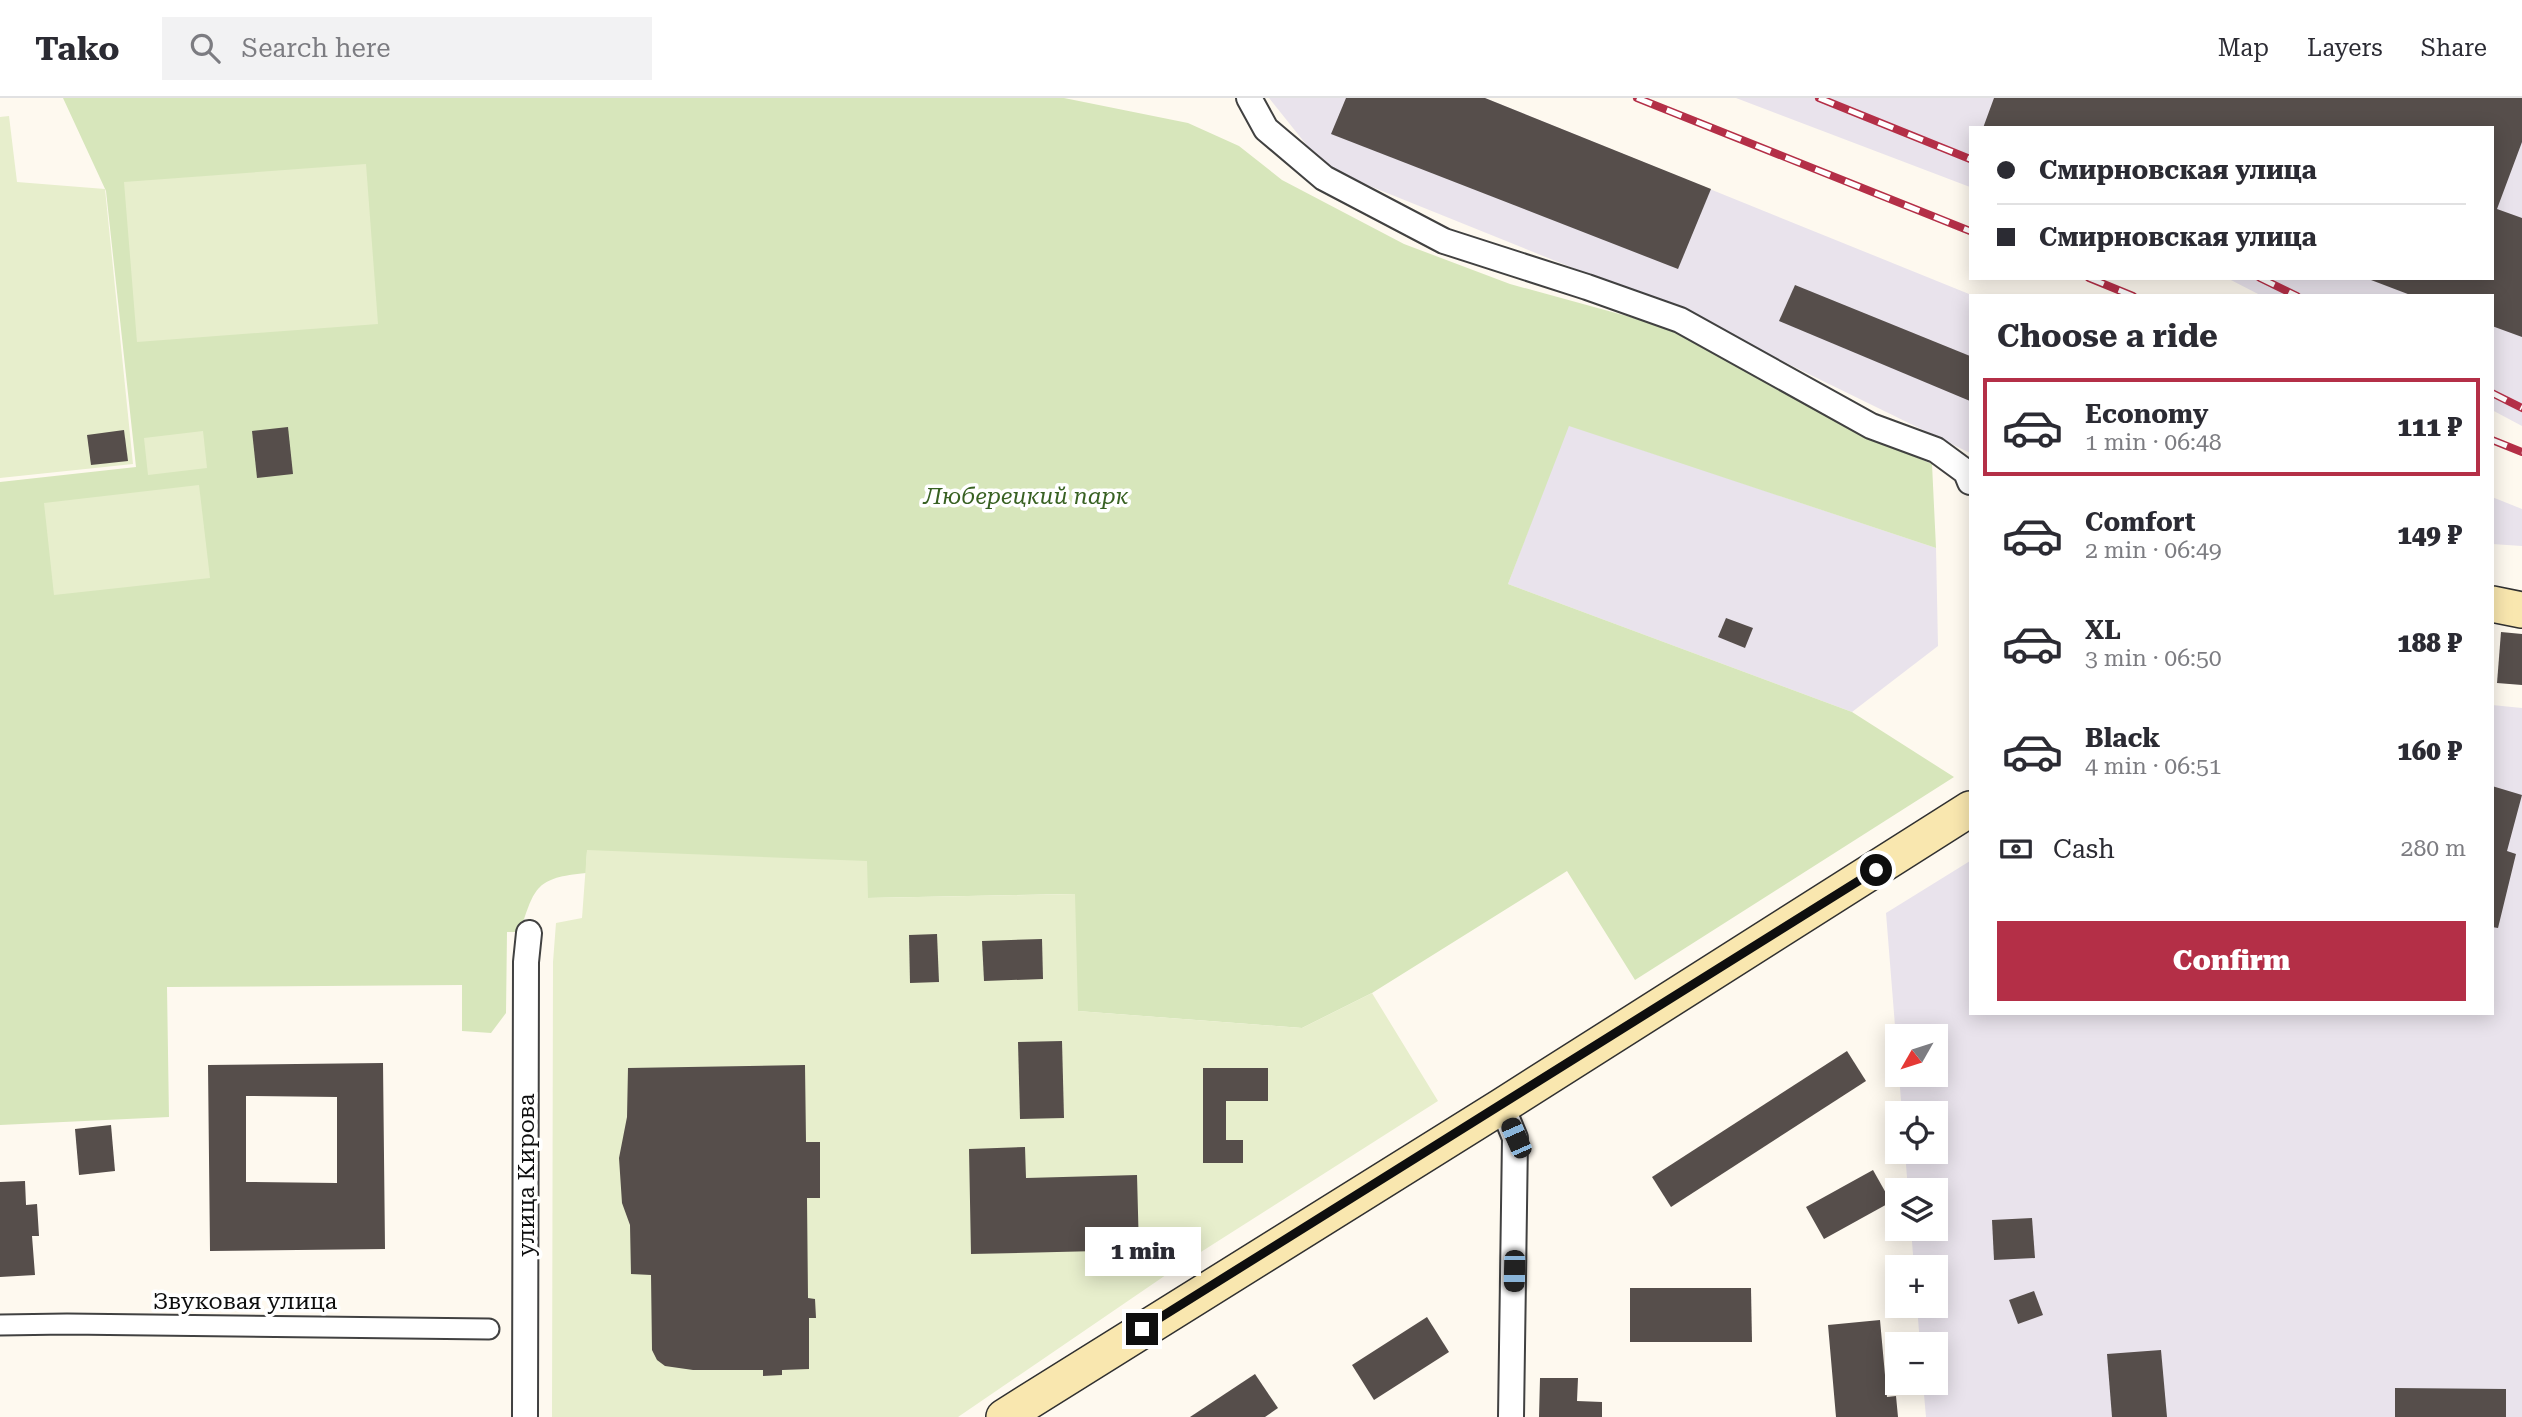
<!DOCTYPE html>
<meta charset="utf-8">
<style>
body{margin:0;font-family:"Roboto Serif",serif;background:#f2f2f3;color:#2b2b33;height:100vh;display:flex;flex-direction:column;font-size:26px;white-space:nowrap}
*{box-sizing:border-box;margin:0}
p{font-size:23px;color:#7c7c81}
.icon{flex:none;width:38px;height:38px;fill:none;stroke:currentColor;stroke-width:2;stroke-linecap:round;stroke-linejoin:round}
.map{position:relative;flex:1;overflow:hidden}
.drawer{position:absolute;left:1969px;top:196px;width:525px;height:721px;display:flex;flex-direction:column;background:#fff;border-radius:0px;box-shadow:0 4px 18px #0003}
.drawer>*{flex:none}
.hud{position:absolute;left:1969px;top:28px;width:525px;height:154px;border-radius:0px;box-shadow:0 4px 18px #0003;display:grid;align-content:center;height:154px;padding:0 28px;background:#fff}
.needle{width:46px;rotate:231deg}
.fabs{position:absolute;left:1885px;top:926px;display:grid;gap:14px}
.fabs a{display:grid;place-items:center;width:63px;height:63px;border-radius:0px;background:#fff;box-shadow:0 4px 18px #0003;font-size:35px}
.end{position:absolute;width:32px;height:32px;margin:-16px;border:9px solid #0e0e0e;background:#fff;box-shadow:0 0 0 4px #fff}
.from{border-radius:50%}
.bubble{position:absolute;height:49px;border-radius:0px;background:#fff;box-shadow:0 4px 18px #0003;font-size:23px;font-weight:800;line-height:49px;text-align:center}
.car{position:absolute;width:21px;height:42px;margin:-21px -10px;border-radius:9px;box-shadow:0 0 5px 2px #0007;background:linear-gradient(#222 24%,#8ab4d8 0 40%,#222 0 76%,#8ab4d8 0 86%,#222 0)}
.hud b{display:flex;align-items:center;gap:24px;height:66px;font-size:26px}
.hud b+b{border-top:2px solid #e1e1e2}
.hud i{width:18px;height:18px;background:#2b2b33}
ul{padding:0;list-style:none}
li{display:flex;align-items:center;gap:21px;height:98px;margin:0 14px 10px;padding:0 14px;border:4px solid transparent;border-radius:0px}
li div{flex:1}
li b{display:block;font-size:26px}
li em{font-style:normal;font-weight:800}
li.current{border-color:#b42f47}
li>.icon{width:63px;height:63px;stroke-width:1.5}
h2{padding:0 28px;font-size:32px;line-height:84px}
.pay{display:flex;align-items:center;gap:18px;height:77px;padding:0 28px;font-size:26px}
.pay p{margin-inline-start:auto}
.cta{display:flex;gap:14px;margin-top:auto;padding:14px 28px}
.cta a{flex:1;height:80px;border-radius:0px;background:#b42f47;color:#fff;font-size:28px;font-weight:800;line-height:80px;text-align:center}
header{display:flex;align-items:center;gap:42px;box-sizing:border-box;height:98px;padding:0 35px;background:#fff;border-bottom:2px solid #e1e1e2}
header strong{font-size:33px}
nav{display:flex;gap:38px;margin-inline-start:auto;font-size:24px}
.search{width:490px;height:63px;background:#f2f2f3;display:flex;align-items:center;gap:18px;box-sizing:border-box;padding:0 24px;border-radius:0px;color:#7c7c81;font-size:26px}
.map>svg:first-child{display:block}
</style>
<header>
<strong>Tako</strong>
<div class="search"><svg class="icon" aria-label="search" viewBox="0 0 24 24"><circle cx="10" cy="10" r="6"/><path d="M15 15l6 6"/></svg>Search here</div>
<nav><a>Map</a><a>Layers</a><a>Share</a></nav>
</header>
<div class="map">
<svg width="2522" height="1319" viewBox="0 0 2522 1319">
<rect width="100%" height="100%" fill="#fef9ef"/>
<g fill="#e9e3ec">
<polygon points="1269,0 1485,0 1974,198 1970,198 1970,355 1682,214 1325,70"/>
<polygon points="1736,0 2522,0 2522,328 2492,312 2492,198 2262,198 2227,180 2492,180 2492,30 1970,30 1970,89"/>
<polygon points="1568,327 1936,450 1938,548 1852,614 1508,486"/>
<polygon points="2492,399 2522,411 2522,448 2492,446"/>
<polygon points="2492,607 2522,610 2522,1319 1926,1319 1923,1285 1936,1284 1936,1246 1920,1246 1917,1208 1936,1208 1936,1169 1914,1169 1911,1131 1936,1130 1936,1092 1908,1092 1905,1054 1936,1054 1936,1015 1902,1015 1899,977 1936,976 1936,938 1897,938 1897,953 1886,815 1970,763 1970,915 2492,915"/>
</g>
<path fill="#d7e6bb" d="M63,0H1064L1188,25L1239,48L1282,82L1404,146L1510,186L1663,228L1851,331L1932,366L1936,450L1569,328L1508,486L1852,614L1954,679L1635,882L1567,773L1372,895L1302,930L1077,913L1074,796L867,800V764L587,753L586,775C536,780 535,788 520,834H507L506,915L491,935L462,933V887L167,889L169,1019L0,1027V384L136,369L106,93Z"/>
<g fill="#e7eecc">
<polygon points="9,18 17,84 105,91 133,366 0,380 0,19"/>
<polygon points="366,66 378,226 137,244 124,84"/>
<polygon points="203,333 207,370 148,377 144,340"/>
<polygon points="199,387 210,480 54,497 44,405"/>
<polygon points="587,752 867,763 868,800 1075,796 1078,913 1302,930 1372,895 1438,1003 1182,1166 958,1319 552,1319 553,864 556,825 582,820"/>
</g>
<g fill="#564e4b" fill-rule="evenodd">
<polygon points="1346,0 1485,0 1711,91 1678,171 1331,36"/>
<polygon points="1994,0 2522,0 2522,44 2497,111 2522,120 2522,239 2492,228 2492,198 2413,198 2371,182 2492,180 2492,30 1983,30"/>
<polygon points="1795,187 1970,258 1970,303 1779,223"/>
<polygon points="288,329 293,376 257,380 252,333"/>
<polygon points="124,332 128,363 91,367 87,337"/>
<polygon points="1726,520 1753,530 1745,550 1718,539"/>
<polygon points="2501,534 2522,536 2522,587 2497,585"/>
<polygon points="2492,688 2522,697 2507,753 2516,756 2498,830 2492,829"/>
<polygon points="937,836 939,884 910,885 909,837"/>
<polygon points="1042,841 1043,881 984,883 982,843"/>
<polygon points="1062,943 1064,1020 1020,1021 1018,944"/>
<polygon points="1847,953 1866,983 1671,1109 1652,1079"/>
<path d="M383,965L385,1151L210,1153L208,967ZM246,998L337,999V1085L246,1084Z"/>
<polygon points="805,967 806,1044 820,1044 820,1100 807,1100 808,1200 815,1201 816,1220 809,1220 809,1271 782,1272 782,1277 763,1278 763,1272 693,1272 665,1268 657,1262 652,1252 651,1177 631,1176 630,1127 622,1105 619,1060 627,1019 628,970"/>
<polygon points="1203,970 1268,970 1268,1003 1226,1003 1226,1042 1243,1042 1243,1065 1203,1065"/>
<polygon points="111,1027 115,1073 79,1077 75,1031"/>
<polygon points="1025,1049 1026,1080 1137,1077 1139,1152 971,1156 969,1051"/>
<polygon points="1873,1072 1891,1104 1824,1141 1806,1109"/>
<polygon points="25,1083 26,1107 37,1106 39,1138 32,1138 35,1177 0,1179 0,1084"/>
<polygon points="2032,1120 2035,1160 1994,1162 1992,1122"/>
<polygon points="1630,1190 1751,1190 1752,1244 1630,1244"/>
<polygon points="2034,1193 2043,1217 2018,1226 2009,1202"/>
<polygon points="1427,1219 1449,1254 1374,1302 1352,1267"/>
<polygon points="1880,1222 1887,1299 1896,1298 1898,1319 1836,1319 1828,1227"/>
<polygon points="2161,1252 2167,1319 2112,1319 2107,1256"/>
<polygon points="1255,1276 1278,1310 1265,1319 1190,1319"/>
<polygon points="1540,1280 1578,1280 1577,1303 1602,1304 1602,1319 1539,1319"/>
<polygon points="2395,1290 2506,1291 2506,1319 2395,1319"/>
</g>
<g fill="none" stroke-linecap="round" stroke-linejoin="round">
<g stroke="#414141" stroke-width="23">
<polyline id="pedestrian" points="0,1227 67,1226 489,1231"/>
</g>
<g stroke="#414141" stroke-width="28">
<g id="minor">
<polyline points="1249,0 1266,31 1324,80 1444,143 1587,189 1680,222 1871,328 1936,352 1966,374 1970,384"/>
<polyline points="1502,1008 1515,1040 1511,1319"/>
<polyline points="525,1319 526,864 529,835"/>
</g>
</g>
<g stroke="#303030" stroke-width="38">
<g id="secondary">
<polyline points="2492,506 2522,512"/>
<polyline points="1004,1319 1502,1008 1970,711"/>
</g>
</g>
<use href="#pedestrian" stroke="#fff" stroke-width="19"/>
<use href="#minor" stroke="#fff" stroke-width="24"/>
<use href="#secondary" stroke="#f9e7af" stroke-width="35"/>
<g stroke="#b42f47" stroke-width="8">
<g id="rail">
<polyline points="1637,0 1970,133"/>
<polyline points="1819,0 1970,61"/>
<polyline points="2089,180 2133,198"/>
<polyline points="2260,180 2297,198"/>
<polyline points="2492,295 2522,310"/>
<polyline points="2492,342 2522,354"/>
</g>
</g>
<use href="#rail" stroke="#fff" stroke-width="5" stroke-dasharray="16" stroke-linecap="butt"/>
</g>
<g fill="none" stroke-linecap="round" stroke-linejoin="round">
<polyline stroke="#0e0e0e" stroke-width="9" points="1142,1231 1876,772"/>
</g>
<g text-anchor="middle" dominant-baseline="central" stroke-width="7" stroke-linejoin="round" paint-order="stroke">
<g font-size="23" font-style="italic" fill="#386122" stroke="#fff">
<text x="1026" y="398">Люберецкий парк</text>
</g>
<g font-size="23" fill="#0e0e0e" stroke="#fff">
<text transform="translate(526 1077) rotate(-90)">улица Кирова</text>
<text x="245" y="1203">Звуковая улица</text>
</g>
</g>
</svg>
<div class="fabs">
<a><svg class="needle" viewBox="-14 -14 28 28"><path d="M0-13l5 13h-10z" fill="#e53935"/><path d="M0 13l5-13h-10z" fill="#7c7c81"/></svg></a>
<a><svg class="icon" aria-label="locate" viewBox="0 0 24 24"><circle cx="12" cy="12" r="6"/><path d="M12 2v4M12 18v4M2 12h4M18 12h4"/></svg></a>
<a><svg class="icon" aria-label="layers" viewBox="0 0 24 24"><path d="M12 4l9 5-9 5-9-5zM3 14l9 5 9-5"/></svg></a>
<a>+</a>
<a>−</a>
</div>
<i class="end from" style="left:1876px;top:772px"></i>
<i class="end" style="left:1142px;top:1231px"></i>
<div class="bubble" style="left:1085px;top:1129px;width:116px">1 min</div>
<i class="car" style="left:1516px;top:1040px;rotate:336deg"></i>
<i class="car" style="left:1514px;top:1173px;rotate:181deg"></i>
<div class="hud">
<b><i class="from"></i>Смирновская улица</b>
<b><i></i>Смирновская улица</b>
</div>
<section class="drawer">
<h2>Choose a ride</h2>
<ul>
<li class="current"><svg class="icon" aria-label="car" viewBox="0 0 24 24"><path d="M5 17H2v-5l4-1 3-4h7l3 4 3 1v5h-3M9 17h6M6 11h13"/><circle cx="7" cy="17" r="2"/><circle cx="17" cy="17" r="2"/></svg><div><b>Economy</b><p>1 min · 06:48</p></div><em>111 ₽</em></li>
<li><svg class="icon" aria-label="car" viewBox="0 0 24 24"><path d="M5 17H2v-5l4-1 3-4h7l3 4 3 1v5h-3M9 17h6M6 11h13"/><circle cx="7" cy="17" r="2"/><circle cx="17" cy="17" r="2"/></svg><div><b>Comfort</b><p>2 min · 06:49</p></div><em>149 ₽</em></li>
<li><svg class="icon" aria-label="car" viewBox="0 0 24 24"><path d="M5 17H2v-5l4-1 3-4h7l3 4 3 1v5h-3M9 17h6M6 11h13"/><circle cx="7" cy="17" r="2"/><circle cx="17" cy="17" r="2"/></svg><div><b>XL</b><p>3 min · 06:50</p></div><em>188 ₽</em></li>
<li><svg class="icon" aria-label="car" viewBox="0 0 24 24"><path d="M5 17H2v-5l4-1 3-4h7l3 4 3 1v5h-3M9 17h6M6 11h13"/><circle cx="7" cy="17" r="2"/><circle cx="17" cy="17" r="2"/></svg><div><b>Black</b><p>4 min · 06:51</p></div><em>160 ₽</em></li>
</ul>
<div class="pay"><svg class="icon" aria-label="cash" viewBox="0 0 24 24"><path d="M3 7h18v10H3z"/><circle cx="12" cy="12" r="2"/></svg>Cash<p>280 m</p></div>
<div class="cta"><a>Confirm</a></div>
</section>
</div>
